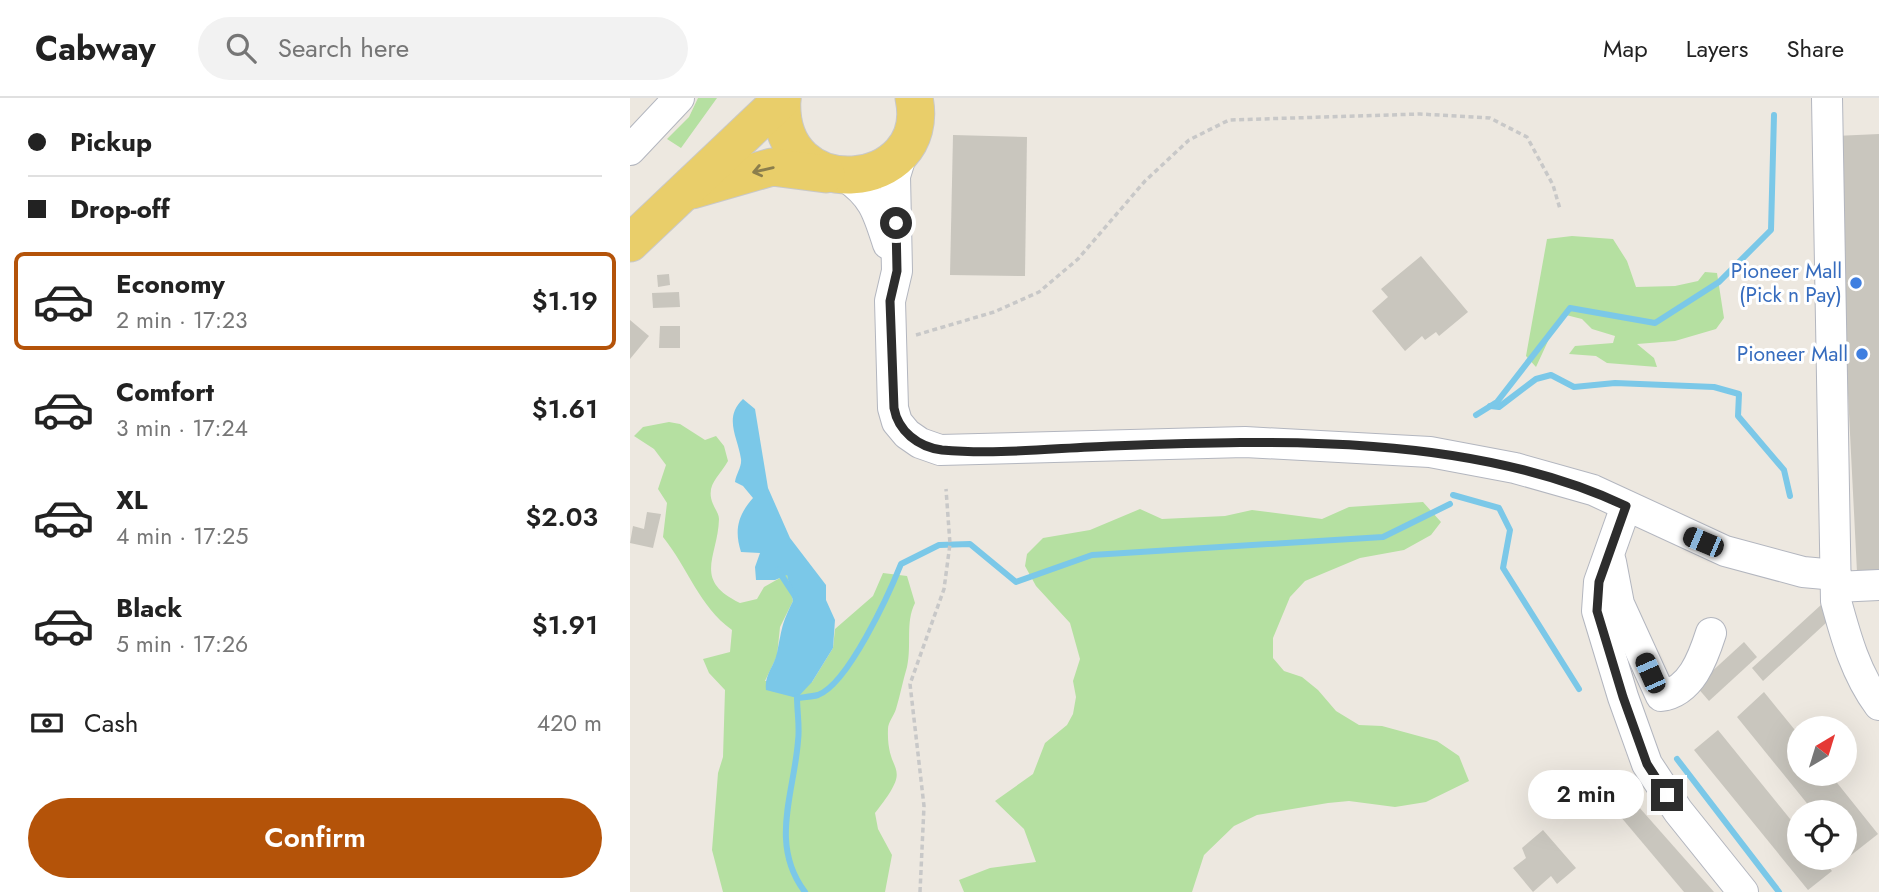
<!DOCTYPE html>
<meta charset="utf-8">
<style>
body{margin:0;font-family:Jost,sans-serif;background:#f2f2f2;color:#222;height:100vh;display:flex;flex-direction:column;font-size:26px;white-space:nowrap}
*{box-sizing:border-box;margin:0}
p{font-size:23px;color:#767676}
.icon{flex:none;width:38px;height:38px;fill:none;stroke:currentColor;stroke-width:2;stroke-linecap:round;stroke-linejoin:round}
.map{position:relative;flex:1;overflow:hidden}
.side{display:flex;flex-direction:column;background:#fff;width:630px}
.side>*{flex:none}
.guide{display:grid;align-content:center;height:154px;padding:0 28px;background:#fff}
.needle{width:46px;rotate:38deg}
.buttons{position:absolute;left:1157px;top:618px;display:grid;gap:14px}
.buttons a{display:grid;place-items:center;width:70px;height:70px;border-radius:50%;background:#fff;box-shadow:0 7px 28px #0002;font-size:35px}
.end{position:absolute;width:32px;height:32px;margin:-16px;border:9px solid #2d2d2d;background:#fff;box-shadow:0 0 0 4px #fff}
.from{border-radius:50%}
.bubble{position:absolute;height:49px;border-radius:24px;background:#fff;box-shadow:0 7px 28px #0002;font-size:23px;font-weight:600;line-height:49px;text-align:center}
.car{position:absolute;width:21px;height:42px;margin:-21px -10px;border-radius:9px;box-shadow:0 0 5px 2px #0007;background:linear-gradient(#222 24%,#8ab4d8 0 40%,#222 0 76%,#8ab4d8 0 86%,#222 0)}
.guide b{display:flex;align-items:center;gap:24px;height:66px;font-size:26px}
.guide b+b{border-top:2px solid #e0e0e0}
.guide i{width:18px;height:18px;background:#222}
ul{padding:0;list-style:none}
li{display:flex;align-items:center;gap:21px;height:98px;margin:0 14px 10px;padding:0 14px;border:4px solid transparent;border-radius:10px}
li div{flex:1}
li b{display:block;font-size:26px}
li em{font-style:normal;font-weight:600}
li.active{border-color:#b45309}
li>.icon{width:63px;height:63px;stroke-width:1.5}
.pay{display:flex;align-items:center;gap:18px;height:77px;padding:0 28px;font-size:26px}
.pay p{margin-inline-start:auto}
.action{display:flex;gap:14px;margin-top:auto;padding:14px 28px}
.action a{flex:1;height:80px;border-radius:42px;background:#b45309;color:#fff;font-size:28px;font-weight:600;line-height:80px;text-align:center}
header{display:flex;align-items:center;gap:42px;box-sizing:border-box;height:98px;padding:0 35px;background:#fff;border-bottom:2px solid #e0e0e0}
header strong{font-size:33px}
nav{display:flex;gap:38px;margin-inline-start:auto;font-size:24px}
.search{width:490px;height:63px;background:#f2f2f2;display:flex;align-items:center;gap:18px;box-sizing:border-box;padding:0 24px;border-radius:38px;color:#767676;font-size:26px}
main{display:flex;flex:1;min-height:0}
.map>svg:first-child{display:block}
</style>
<header>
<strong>Cabway</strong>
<div class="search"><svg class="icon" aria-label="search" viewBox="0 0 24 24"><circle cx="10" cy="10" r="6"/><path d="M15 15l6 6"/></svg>Search here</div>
<nav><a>Map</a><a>Layers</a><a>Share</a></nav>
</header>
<main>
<section class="side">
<div class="guide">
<b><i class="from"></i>Pickup</b>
<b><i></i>Drop-off</b>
</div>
<ul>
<li class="active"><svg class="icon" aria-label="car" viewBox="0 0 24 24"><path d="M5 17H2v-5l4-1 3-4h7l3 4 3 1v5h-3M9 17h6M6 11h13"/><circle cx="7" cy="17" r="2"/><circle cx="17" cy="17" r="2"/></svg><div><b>Economy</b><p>2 min · 17:23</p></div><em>$1.19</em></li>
<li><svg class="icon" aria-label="car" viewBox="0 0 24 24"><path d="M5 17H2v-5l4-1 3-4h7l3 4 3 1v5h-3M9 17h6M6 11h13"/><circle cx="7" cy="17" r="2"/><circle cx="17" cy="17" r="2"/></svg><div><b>Comfort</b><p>3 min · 17:24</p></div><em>$1.61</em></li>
<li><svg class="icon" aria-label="car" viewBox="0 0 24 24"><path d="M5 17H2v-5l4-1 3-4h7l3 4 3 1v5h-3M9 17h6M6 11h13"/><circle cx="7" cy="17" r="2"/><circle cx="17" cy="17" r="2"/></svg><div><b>XL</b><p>4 min · 17:25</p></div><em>$2.03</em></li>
<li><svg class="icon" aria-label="car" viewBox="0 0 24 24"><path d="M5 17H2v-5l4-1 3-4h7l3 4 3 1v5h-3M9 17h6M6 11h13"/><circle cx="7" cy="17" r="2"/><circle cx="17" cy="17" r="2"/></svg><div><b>Black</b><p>5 min · 17:26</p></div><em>$1.91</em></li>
</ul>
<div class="pay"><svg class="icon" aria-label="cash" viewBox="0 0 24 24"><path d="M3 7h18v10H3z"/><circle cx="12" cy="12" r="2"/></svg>Cash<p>420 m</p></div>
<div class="action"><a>Confirm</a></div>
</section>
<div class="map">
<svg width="1249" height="794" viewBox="0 0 1249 794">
<rect width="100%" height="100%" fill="#ede8e0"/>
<g fill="#b5e0a1">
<polygon points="68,0 87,0 51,50 37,41 59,19"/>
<polygon points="942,138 983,141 997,163 1006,189 1045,188 1068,183 1075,174 1087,175 1094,220 1086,231 1045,243 1007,246 1024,260 1027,269 977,265 966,258 939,256 945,248 983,245 985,238 962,231 952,221 936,217 924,230 906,269 896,258 917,141"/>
<path d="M39,324L50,326L75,342L86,338L94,348L98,363C89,379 75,387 83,406C85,411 89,416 89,421C88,459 62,482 110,505L127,501L134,489L157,476L163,503L150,529L147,558L135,583L182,584L203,550L205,531L243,498L253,475L277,478L285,505C275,525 282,546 277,569C273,582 270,598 266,611C264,618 258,624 258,631C256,680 286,663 245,715L248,731L262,757L255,794H93L82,752L88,675L93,659L95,592L79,575L73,561L100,554L102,532C69,508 58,470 33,439L37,405L28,391L36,367L24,351L4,338L13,329Z"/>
<polygon points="793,404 811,424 801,437 774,452 730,460 675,483 660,499 643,540 643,560 654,573 672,579 688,592 706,613 729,627 752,628 807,643 829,658 839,683 796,704 765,709 719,703 698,705 627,717 604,728 574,757 562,794 334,794 329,782 360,770 406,764 394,731 365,703 403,676 415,645 437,627 443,616 446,599 443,583 450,561 440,525 406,488 395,468 397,456 413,440 460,432 510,411 532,421 595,418 622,412 692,421 719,409"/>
</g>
<path fill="#7bc8e8" d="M113,301L125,311L138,390L160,440L196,487V502L205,522L203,550L182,584L167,600L136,592C134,577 144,569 147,555C152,531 151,527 163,503L157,477L145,482H126L125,469L130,455L111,454C104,432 108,417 123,400L113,388L105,384C106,376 112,369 111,361C108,339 93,320 113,301Z"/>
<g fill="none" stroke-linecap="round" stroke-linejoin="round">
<g stroke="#7bc8e8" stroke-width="6">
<polyline points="860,308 869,309 906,281 921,277 944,289 985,285 1084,289 1109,296 1108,318 1154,372 1160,398"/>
<polyline points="846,317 867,304 940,210 1025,225 1089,184 1141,132 1144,17"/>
<polyline points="823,397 869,410 880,432 873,470 949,591"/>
<polyline points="148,472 165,498"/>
<path d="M167,599C167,614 170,629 168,643C164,696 139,746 175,794"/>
<path d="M167,600C173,599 181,599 188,597C218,586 259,496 271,466L309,447L340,446L386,484L462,457L753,439L820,406"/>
<polyline points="1047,661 1149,794"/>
</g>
</g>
<g fill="#c9c6be">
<polygon points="1249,36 1249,476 1133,583 1122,570 1227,474 1205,38"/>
<polygon points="323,37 397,39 395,178 320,177"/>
<polygon points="791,158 838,214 809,238 806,234 795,242 792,238 775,253 742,213 758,199 751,191"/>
<polygon points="39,176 40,187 28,189 27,177"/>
<polygon points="49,194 50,209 23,210 22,195"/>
<polygon points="0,222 19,238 0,261"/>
<polygon points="30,228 50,228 50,250 29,250"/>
<polygon points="17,414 31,416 23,450 0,445 3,428 14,431"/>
<polygon points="1114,544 1127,559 1079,603 1066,588"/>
<polygon points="1134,594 1169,637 1169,676 1200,676 1248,736 1220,758 1214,751 1214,714 1184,714 1107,619"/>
<polygon points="1088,632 1169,732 1169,760 1191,760 1202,773 1178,792 1064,652"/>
<polygon points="985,682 1084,794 1054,794 969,693"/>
<polygon points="913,732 946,770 927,786 921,778 903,794 883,770 896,760 892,750"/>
</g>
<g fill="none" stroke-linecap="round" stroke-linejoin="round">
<g stroke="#b3b6bf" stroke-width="32">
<g id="minor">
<path d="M1197,0L1206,503C1216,540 1226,576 1249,607"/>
<polyline points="0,52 49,0"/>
<polyline points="273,52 265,78 267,173 260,203 263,310 267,324 277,336 290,345 310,352 615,344 800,354 885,370 963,392 1095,453 1173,474 1206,477"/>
<path d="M216,79C244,98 248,115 258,146"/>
<polyline points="996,408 969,484 967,513 993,599 1017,666 1048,713 1113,794"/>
<path d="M981,464L989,506L1031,598C1061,594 1073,560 1081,535"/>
<polyline points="1206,489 1249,487"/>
</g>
</g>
<g stroke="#c8c8c8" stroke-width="39">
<g id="major">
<path d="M152,0C145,111 304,94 284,0"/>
<polyline points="62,92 142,69 196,76"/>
<polyline points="0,145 152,1"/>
</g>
</g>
<g stroke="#c8c8c8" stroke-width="3.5" stroke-dasharray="5 3.5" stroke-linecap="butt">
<polyline points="286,237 364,214 409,194 448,161 515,83 559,42 599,22 790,16 860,20 897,39 923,87 930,111"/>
<polyline points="290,794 294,708 280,586 314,491 320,446 316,391"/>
</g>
<use href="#minor" stroke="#fff" stroke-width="30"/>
<use href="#major" stroke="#e9ce6a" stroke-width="37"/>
</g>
<defs><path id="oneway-shaft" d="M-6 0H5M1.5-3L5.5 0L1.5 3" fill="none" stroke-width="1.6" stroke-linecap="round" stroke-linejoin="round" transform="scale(1.75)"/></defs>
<use stroke="#8b7e4c" href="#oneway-shaft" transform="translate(133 72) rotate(167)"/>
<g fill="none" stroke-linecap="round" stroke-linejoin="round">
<path stroke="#2d2d2d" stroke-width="9" d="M266,125L267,173L260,203L264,310C268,333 288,349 312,352C367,357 425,350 481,348C648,342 841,335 996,408L969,484L967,513L993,599L1017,666L1037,697"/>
</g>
<g fill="#3f7fe0" stroke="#fff" stroke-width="2.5">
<circle cx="1226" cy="185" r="7"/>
<circle cx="1232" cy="256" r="7"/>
</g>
<g text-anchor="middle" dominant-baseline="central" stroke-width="6" stroke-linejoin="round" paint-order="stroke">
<g font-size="21" fill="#366cbe" stroke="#fff" text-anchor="end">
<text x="1212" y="173">Pioneer Mall<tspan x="1212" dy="24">(Pick n Pay)</tspan></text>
<text x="1218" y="256">Pioneer Mall</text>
</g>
</g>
</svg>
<div class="buttons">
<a><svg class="needle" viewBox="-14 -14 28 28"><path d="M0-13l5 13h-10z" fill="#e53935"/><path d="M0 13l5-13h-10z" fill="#767676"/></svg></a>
<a><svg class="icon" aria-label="locate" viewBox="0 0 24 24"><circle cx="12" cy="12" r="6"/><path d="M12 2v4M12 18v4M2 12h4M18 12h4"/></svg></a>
</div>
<i class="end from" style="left:266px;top:125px"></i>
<i class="end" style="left:1037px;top:697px"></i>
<div class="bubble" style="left:898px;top:672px;width:116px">2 min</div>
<i class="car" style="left:1073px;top:444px;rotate:293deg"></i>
<i class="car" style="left:1020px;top:575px;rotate:336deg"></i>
</div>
</main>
